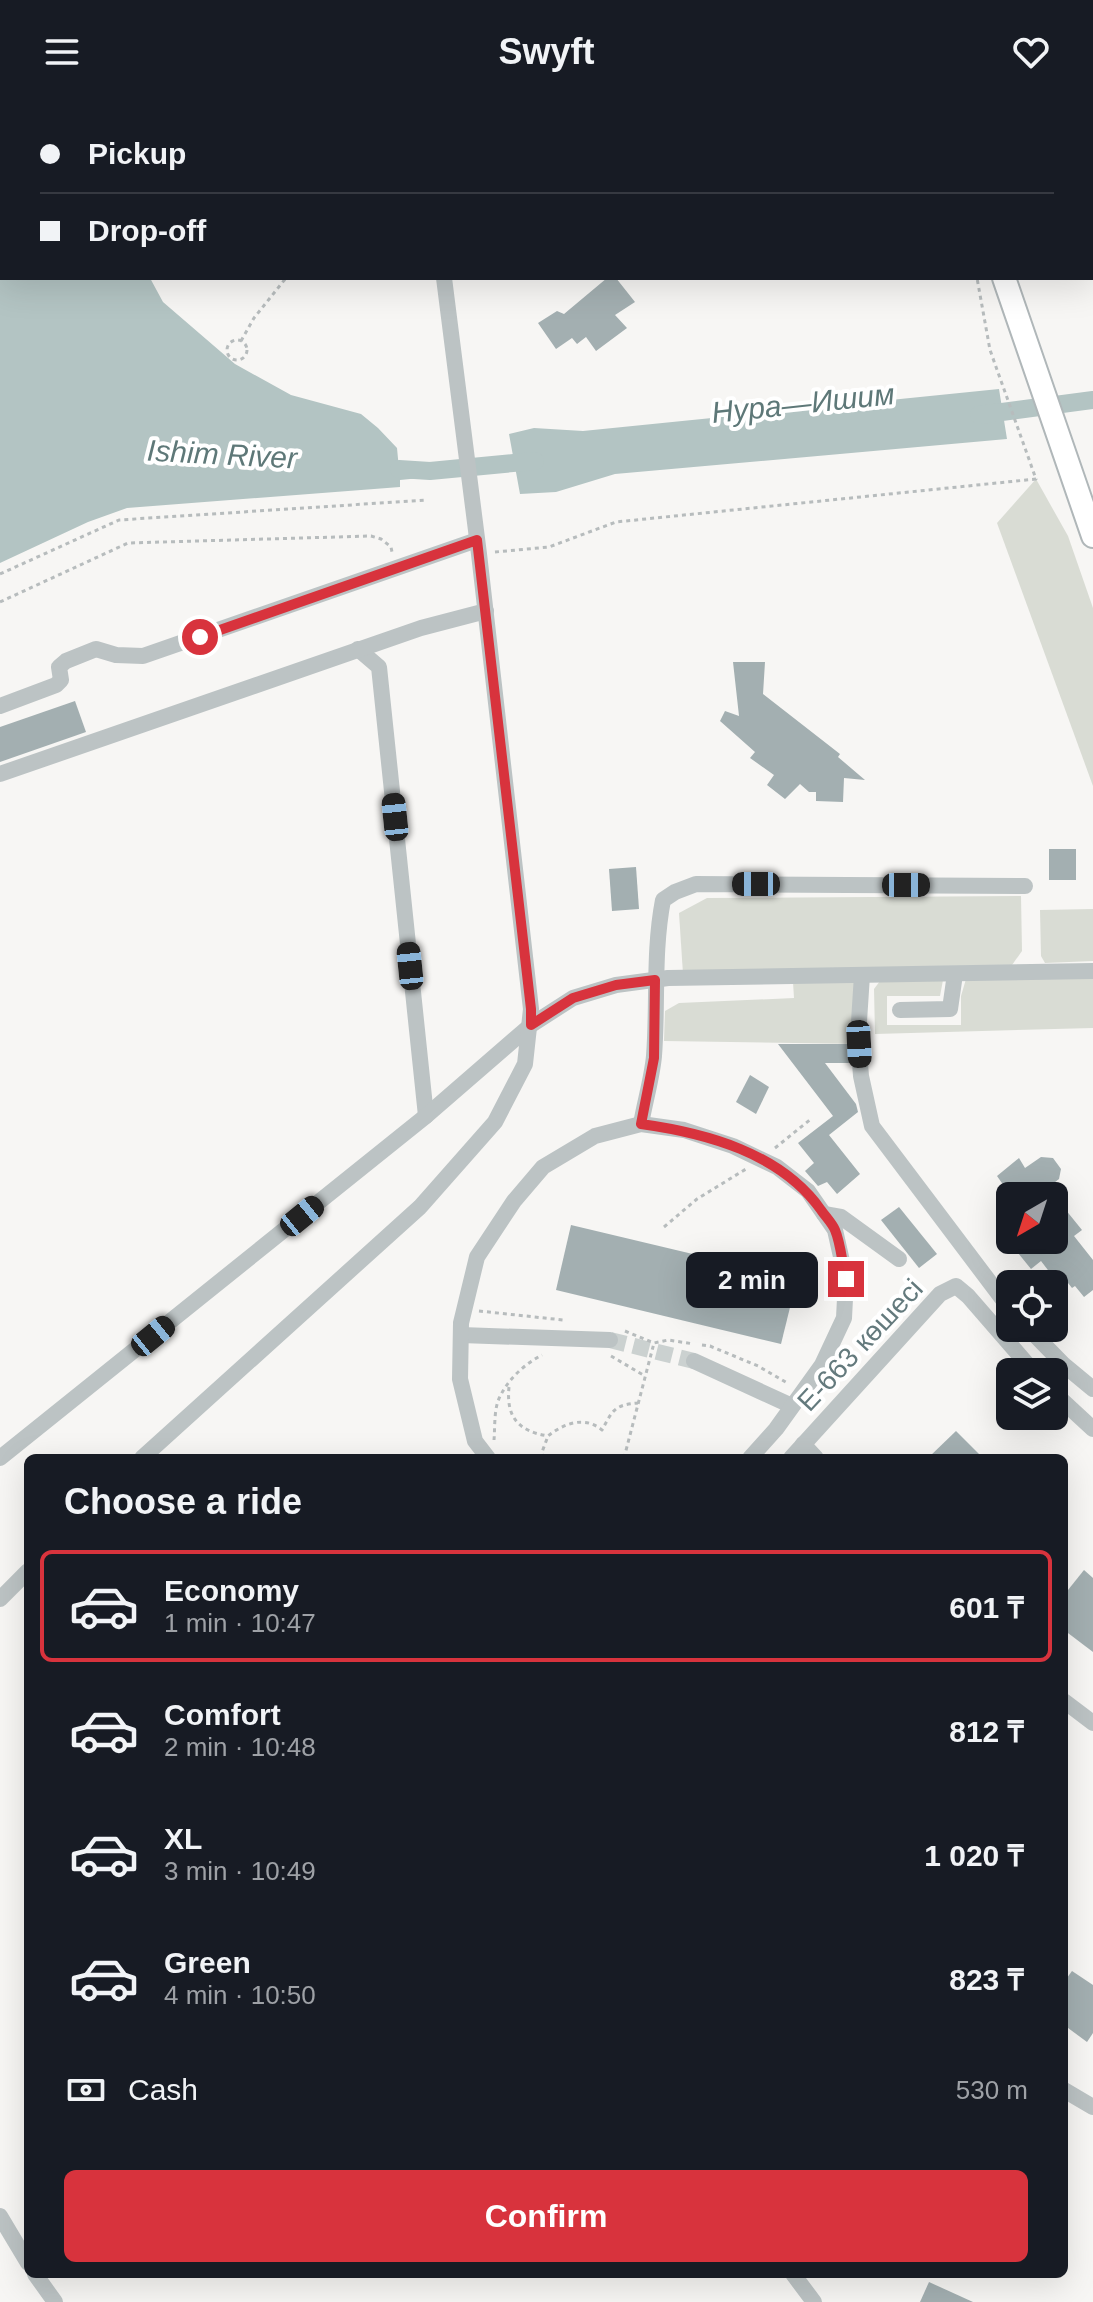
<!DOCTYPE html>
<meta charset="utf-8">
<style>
body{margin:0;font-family:Arial,sans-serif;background:#20242c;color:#f1f3f6;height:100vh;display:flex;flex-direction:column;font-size:30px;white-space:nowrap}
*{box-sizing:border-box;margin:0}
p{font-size:26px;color:#9ea1a6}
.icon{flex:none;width:44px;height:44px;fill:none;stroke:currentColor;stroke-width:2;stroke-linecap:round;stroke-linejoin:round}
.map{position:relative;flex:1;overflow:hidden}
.panel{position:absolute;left:24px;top:1350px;width:1044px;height:824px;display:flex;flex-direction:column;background:#171b24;border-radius:12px;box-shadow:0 8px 32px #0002}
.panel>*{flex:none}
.hud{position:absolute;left:0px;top:0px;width:1094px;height:176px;box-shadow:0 8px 32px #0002;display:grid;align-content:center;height:176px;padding:0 40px;background:#171b24}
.needle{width:52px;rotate:219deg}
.buttons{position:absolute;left:996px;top:1078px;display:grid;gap:16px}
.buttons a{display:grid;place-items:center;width:72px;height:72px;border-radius:12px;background:#171b24;box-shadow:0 8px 32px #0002;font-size:40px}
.end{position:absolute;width:36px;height:36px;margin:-18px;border:10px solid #d8333d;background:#fff;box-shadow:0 0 0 4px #fff}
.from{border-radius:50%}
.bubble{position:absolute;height:56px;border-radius:12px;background:#171b24;box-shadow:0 8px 32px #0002;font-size:26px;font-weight:600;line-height:56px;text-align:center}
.car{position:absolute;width:24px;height:48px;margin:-24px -12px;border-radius:10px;box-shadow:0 0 6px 2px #0007;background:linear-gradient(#222 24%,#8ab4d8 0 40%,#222 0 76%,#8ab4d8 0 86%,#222 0)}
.hud b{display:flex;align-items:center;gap:28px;height:76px;font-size:30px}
.hud b+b{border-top:2px solid #363941}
.hud i{width:20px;height:20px;background:#f1f3f6}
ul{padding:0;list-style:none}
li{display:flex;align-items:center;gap:24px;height:112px;margin:0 16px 12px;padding:0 24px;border:4px solid transparent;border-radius:12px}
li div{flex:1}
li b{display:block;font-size:30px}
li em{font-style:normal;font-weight:600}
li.active{border-color:#d8333d}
li>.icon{width:72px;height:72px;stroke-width:1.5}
h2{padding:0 40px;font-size:36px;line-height:96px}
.pay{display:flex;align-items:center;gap:20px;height:88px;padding:0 40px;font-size:30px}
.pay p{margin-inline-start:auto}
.cta{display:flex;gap:16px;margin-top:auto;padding:16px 40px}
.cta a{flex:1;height:92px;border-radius:12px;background:#d8333d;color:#fff;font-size:32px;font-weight:600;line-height:92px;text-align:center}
header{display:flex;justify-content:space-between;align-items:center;height:104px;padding:0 40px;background:#171b24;font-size:36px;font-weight:600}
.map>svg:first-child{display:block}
</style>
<header><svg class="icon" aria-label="menu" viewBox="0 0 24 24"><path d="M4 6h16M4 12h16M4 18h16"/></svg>Swyft<svg class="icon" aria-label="heart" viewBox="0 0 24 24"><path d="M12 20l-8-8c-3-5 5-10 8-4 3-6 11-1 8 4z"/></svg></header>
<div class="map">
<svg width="1093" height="2198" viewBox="0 0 1093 2198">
<rect width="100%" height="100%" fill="#f7f6f4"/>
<g fill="#d9dcd4">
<polygon points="1036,375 1068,432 1093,504 1093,682 997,419"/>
<polygon points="1021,792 1022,847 1012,861 683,870 679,809 707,794"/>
<polygon points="1093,805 1093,857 1045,859 1041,852 1040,806"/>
<polygon points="1093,873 1093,924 875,930 874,885 880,877 857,877 859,940 664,937 665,907 679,899 794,894 793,878 943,876 940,892 887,892 887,921 961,921 961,892 966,875"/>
</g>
<g fill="#b3c4c3">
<polygon points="0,0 85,0 86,2 2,2 2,174 150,174 163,198 235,260 291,291 361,310 378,324 397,344 399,365 429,362 430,373 400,376 400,383 127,404 88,418 0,459"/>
<polygon points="999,285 1007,335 615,370 556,388 520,390 509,330 534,324 583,327"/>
</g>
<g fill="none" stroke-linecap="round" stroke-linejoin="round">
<g stroke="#b3c4c3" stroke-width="18">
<polyline points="979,311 1093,296"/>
<polyline points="399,365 430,367 535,357"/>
</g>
</g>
<g fill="#a3afb1">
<polygon points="607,174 616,174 635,198 615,211 627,224 596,247 586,233 577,240 572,234 556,245 538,219 557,207 564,210"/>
<polygon points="733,558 765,558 763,590 840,650 838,653 865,676 844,674 843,698 816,697 816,688 809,688 800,680 785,695 767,681 774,671 750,654 755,648 720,617 725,607 739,612"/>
<polygon points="75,597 86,628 0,658 0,623"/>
<rect x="1049" y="745" width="27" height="31"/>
<polygon points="636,763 639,805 612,807 609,765"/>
<polygon points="778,940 848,940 849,959 825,959 856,1000 858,1008 829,1031 860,1070 837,1090 827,1078 818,1082 805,1067 814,1059 798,1039 833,1012"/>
<polygon points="750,971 769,983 756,1010 736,998"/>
<polygon points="1041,1053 1053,1054 1061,1065 1059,1075 1037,1092 1011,1092 997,1072 1019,1054 1025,1064"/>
<polygon points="899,1103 937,1150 919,1164 881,1116"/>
<polygon points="1065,1105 1082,1126 1074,1132 1093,1156 1093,1186 1084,1193 1075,1182 1072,1184 1060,1169 1054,1174 1041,1157 1031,1165 1014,1144 1027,1136 1054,1136 1054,1112"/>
<polygon points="571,1121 797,1175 781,1240 556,1186"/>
<polygon points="956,1327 983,1354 928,1354"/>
<polygon points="1084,1466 1093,1474 1093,1548 1064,1526 1064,1491"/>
<polygon points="1072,1867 1093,1881 1093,1929 1087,1938 1064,1921 1064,1878"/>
<polygon points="929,2178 973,2198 920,2198"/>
</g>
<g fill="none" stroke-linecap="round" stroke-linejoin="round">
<polyline stroke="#cbd1d0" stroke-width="16" stroke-dasharray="16 8" stroke-linecap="butt" points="610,1236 694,1257"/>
<g stroke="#b0b7b9" stroke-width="26">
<g id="major">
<polyline points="941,0 941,2"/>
<polyline points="1004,174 1093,432"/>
</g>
</g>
<g stroke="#b7bcbd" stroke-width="3" stroke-dasharray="4 4" stroke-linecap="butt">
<polyline points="158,0 158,2"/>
<polyline points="916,0 916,2"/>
<circle cx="237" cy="246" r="10"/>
<polyline points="241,237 254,214 286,174"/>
<polyline points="495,448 549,443 616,418 1036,375 990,246 977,174"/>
<polyline points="0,470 119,416 427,396"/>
<polyline points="0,498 128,439 371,432 381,435 391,443 392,448"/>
<polyline points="775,1044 811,1015"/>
<polyline points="664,1123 697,1095 746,1065"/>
<polyline points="479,1207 563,1216"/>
<polyline points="625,1227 654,1239 668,1236 694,1240"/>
<polyline points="702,1241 710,1242 758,1262 789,1280"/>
<polyline points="611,1252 645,1272"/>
<path d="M509,1283C506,1313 518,1327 548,1332C563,1320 584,1311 602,1326C613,1306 614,1301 638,1299"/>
<path d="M494,1336C495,1324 494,1309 498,1297C506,1277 523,1261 542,1251"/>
<polyline points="543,1354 542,1348 548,1332"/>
<polyline points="624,1354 654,1239"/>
</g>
<g stroke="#bcc3c4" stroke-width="16">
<polyline points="422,0 422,2"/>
<polyline points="328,2 341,0"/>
<polyline points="0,53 2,53"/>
<polyline points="358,545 379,563 426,1012"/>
<polyline points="0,602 56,581 61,576 59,563 66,557 96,545 116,551 143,552 477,436"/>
<polyline points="0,670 421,524 486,507"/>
<polyline points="862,871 858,933 861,972 872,1022 1010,1205"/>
<polyline points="900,906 950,905 955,870"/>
<path d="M641,1020C645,997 652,974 654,952C658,900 653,848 663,796L675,788L696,780L1025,782"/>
<polyline points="824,1110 841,1113 899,1155"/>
<polyline points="1028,1224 1064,1261 1093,1285"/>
<polyline points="461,1231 610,1236"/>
<polyline points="694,1257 792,1302"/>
<polyline points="1054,1289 1093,1325"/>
<polyline points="803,1340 816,1354"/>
<polyline points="0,1354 426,1012 531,921 573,894 616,881 668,874 1093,867"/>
<polyline points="142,1354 420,1103 495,1018 525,960 531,905 479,450 444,174"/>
<polyline points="488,1354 475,1337 460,1275 461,1219 477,1153 514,1097 543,1063 595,1032 641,1020 684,1026 733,1042 777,1063 808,1087 835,1126 846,1175 844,1214 822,1261 776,1325 750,1354"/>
<polyline points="791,1354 940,1190 956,1182 968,1192 1034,1268"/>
<polyline points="0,1495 28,1467"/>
<polyline points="1064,1597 1093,1619"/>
<polyline points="1064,1986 1093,2003"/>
<polyline points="0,2112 28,2159"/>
<polyline points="35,2170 55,2198"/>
<polyline points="793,2170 814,2198"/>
</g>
<use href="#major" stroke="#fff" stroke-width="22"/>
</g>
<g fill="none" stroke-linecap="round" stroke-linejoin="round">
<path stroke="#d8333d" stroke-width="10" d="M200,533L477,436L531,905V921L573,894L616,881L655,876L654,954L641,1020C706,1029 781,1049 821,1106C825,1112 832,1119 835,1126C841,1140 842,1159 846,1175"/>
</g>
<g text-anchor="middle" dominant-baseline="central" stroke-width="8" stroke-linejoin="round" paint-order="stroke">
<g font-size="28" fill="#647a7d" stroke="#fff">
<text transform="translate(860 1241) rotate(-47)">Е-663 көшесі</text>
</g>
<g font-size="30" font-style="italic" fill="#5e7878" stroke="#fff">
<text transform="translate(803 299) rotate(-6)">Нура—Ишим</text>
<text transform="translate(222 350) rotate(3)">Ishim River</text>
</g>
</g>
</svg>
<div class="buttons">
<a><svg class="needle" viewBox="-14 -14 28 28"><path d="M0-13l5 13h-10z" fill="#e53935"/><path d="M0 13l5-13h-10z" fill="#9ea1a6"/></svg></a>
<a><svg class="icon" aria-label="locate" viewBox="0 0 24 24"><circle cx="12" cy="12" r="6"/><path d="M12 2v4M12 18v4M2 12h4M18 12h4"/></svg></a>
<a><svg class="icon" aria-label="layers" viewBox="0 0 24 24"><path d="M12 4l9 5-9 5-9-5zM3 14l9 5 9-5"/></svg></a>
</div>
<i class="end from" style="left:200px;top:533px"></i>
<i class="end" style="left:846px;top:1175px"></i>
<div class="bubble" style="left:686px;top:1148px;width:132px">2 min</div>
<i class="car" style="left:395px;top:713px;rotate:354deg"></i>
<i class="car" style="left:756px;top:780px;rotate:270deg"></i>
<i class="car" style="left:906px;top:781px;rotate:90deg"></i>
<i class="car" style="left:410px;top:862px;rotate:354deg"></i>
<i class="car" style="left:859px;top:940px;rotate:177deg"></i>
<i class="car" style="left:302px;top:1112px;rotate:51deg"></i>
<i class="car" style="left:153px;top:1232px;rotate:51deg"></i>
<div class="hud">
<b><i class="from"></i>Pickup</b>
<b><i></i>Drop-off</b>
</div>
<section class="panel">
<h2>Choose a ride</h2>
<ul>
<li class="active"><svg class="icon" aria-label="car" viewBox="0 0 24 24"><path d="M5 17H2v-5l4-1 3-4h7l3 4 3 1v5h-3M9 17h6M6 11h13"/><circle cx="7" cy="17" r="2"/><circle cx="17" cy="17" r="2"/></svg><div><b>Economy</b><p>1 min · 10:47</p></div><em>601 ₸</em></li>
<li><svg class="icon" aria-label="car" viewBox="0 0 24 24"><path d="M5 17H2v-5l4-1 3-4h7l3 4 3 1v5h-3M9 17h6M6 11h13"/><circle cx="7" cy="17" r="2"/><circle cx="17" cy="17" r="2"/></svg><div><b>Comfort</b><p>2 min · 10:48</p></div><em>812 ₸</em></li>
<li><svg class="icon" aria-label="car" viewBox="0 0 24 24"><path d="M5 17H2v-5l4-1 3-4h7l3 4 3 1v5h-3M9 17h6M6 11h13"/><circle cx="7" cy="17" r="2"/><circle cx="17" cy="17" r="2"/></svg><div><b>XL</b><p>3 min · 10:49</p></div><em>1 020 ₸</em></li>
<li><svg class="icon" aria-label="car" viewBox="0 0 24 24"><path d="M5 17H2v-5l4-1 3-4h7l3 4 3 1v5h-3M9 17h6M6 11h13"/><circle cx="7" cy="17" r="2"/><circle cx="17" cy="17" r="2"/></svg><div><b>Green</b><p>4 min · 10:50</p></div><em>823 ₸</em></li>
</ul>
<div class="pay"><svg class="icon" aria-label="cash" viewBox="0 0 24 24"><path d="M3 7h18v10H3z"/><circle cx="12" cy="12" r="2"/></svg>Cash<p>530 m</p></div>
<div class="cta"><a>Confirm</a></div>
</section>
</div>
